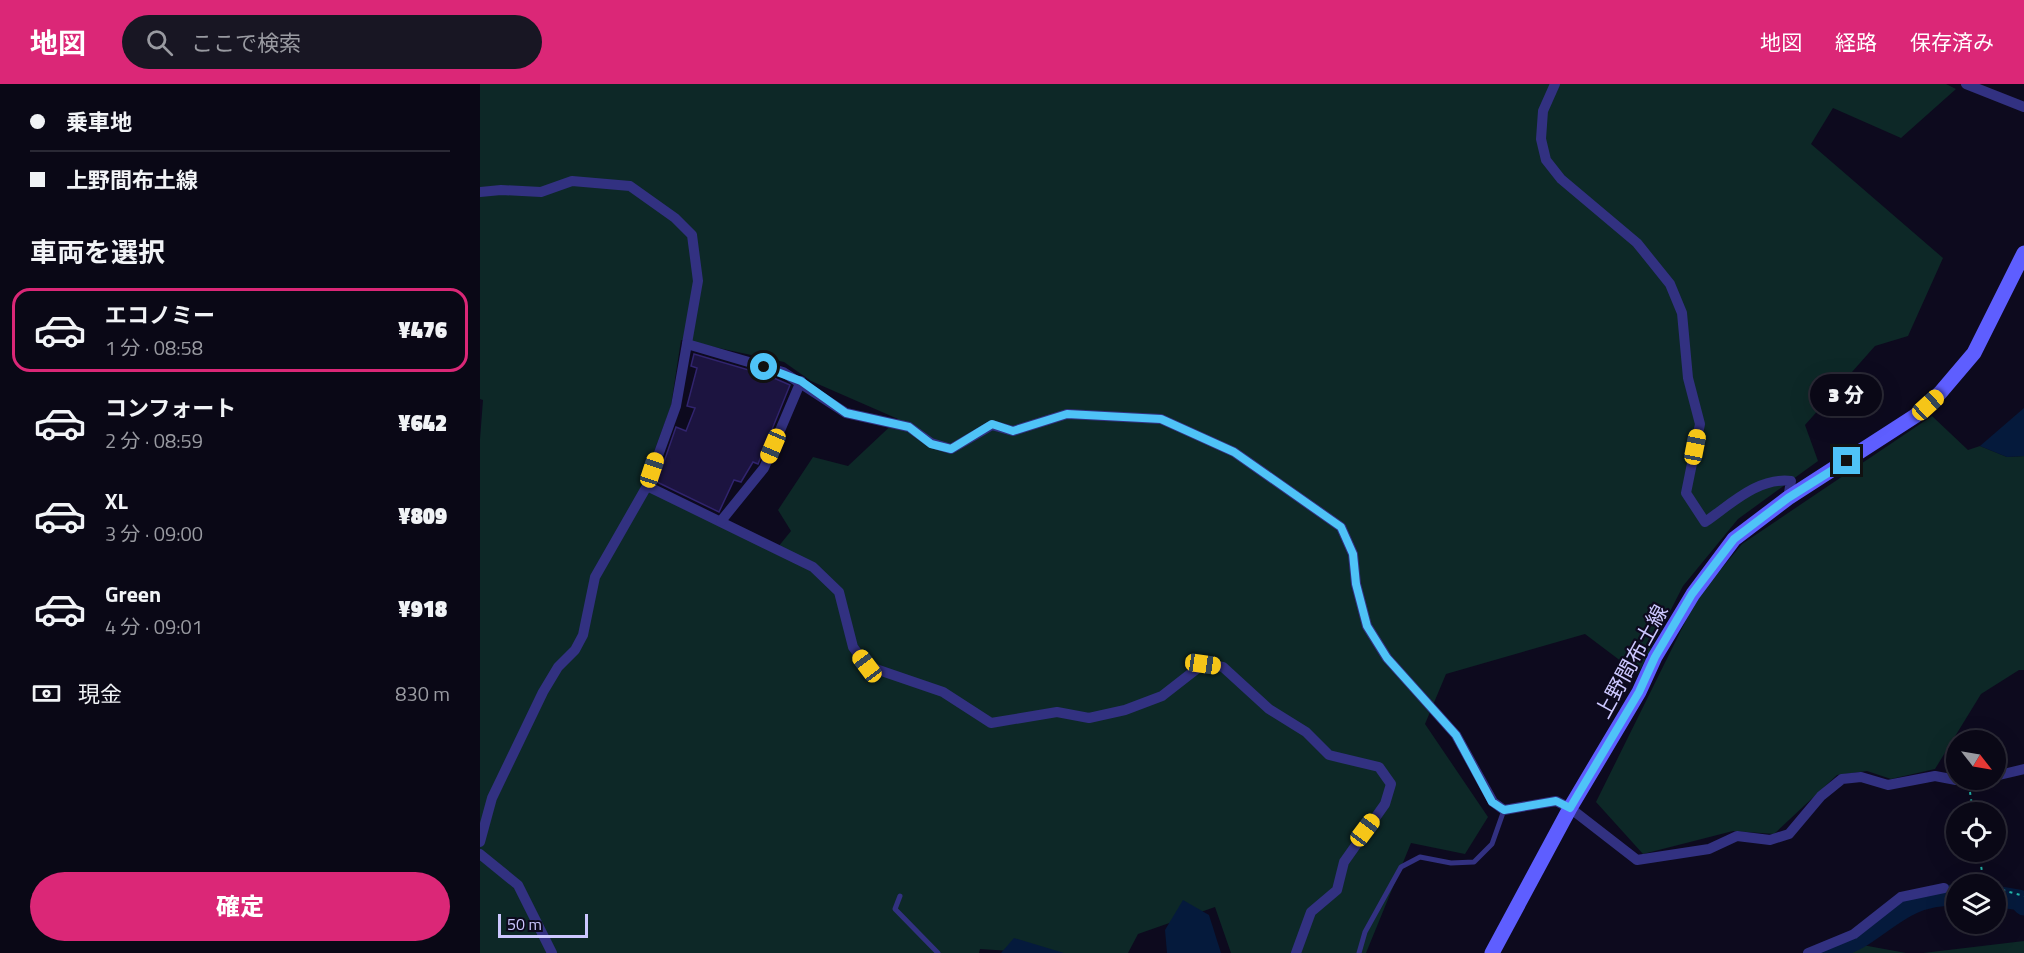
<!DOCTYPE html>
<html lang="ja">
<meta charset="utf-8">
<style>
body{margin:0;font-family:"Titillium Web","Noto Sans JP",sans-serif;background:#181623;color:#f1f3f6;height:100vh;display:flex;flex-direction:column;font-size:22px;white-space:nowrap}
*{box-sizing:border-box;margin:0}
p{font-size:20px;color:#999aa1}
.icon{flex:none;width:33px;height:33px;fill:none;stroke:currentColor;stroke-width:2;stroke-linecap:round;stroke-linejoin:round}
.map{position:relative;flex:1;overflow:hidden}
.details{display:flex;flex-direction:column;background:#0a0816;width:480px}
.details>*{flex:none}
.guide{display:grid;align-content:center;height:132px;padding:0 30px;background:#0a0816}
.needle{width:39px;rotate:121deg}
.tools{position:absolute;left:1466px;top:646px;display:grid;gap:12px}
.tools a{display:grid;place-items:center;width:60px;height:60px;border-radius:50%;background:#0a0816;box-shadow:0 6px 24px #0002,0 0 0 2px #2a2935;font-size:30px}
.scale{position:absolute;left:18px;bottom:15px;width:90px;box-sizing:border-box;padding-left:6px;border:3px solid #ccc7ff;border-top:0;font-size:16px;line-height:21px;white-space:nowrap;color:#ccc7ff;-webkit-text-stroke:4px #0d0a1e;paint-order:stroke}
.end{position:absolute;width:27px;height:27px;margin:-14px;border:8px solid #4fc3f7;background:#111;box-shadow:0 0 0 3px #111}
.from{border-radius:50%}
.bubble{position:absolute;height:42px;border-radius:21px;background:#0a0816;box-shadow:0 6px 24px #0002,0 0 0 2px #2a2935;font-size:20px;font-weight:800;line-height:42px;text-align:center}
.car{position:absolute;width:18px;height:36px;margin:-18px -9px;border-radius:8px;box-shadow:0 0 4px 2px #0007;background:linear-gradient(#f5c518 24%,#345 0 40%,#f5c518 0 76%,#345 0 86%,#f5c518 0)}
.guide b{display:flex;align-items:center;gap:21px;height:57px;font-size:22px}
.guide b+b{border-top:2px solid #2a2935}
.guide i{width:15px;height:15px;background:#f1f3f6}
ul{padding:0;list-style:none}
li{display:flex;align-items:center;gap:18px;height:84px;margin:0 12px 9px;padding:0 18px;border:3px solid transparent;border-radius:18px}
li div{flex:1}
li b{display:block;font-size:22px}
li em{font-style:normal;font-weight:800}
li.on{border-color:#db2777}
li>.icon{width:54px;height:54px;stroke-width:1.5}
h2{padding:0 30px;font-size:27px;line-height:72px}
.pay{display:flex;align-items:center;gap:15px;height:66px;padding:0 30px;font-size:22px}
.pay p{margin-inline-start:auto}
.button{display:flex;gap:12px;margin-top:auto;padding:12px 30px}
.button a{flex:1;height:69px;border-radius:36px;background:#db2777;color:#fff;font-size:24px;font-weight:800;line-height:69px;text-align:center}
header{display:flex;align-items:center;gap:36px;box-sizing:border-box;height:84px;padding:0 30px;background:#db2777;color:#fff}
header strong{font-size:28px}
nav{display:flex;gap:33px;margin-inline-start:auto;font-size:21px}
.search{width:420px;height:54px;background:#181623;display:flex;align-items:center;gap:15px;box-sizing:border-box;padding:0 21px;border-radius:33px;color:#999aa1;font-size:22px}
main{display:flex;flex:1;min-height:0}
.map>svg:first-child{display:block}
</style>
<header>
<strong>地図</strong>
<div class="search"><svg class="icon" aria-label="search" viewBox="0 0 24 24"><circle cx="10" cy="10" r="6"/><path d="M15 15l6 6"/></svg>ここで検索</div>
<nav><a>地図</a><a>経路</a><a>保存済み</a></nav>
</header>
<main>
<section class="details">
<div class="guide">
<b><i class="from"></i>乗車地</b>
<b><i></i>上野間布土線</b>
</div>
<h2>車両を選択</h2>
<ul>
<li class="on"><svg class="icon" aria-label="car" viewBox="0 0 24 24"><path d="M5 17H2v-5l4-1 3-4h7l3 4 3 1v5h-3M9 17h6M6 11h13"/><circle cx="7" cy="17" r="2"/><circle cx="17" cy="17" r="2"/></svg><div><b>エコノミー</b><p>1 分 · 08:58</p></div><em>¥476</em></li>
<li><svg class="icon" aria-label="car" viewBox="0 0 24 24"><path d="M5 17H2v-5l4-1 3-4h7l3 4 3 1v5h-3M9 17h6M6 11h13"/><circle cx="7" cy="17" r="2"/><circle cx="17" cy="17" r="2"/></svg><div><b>コンフォート</b><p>2 分 · 08:59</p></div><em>¥642</em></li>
<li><svg class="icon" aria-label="car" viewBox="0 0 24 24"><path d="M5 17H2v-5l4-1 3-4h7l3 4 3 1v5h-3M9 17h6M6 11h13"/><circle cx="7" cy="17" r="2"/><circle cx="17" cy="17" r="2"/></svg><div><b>XL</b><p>3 分 · 09:00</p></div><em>¥809</em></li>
<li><svg class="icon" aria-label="car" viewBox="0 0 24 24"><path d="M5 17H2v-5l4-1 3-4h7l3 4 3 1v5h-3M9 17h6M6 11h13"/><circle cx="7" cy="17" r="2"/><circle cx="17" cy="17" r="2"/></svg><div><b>Green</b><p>4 分 · 09:01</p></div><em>¥918</em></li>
</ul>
<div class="pay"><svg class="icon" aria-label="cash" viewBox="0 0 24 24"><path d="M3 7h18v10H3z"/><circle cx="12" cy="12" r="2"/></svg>現金<p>830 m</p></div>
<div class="button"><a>確定</a></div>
</section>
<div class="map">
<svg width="1544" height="869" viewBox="0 0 1544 869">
<rect width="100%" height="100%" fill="#0d0a1e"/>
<g fill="#0d2827" fill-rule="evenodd">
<path d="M0,0H1466L1476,5L1421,54L1353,24L1331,60L1463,174L1428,252L1395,262L1325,341L1338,377L1258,435L1203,502L1158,590L1105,550L966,590L945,640L1008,733L985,770L931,759L886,869H751L735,823L658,850L648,869H562L500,865L499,869H0V355L3,316L0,315ZM201,256L304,278L331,297L418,335L368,382L333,373L298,426L311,447L294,468L161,403L191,322Z"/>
<polygon points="1452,332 1488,366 1500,362 1527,373 1544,372 1544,586 1539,586 1501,610 1455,685 1411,695 1387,687 1357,691 1294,750 1253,747 1163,770 1116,718 1217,514 1262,460"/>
<polygon points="1544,857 1544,869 1443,869"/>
<polygon points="1377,860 1426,869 1359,869"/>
</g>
<g fill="#051a3c">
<polygon points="1544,324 1544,372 1527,373 1500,362"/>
<polygon points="703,816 729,831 741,869 687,869 685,846"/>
<polygon points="534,854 584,869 521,869"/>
</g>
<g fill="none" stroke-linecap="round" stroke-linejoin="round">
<g stroke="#051a3c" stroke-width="21">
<polyline points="1515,812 1539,816 1544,821"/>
<path d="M1344,869C1355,864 1369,860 1379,854C1415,831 1430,811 1476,811"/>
</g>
</g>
<polygon fill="#1c1440" stroke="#31246e" stroke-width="1.5" points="214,270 289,292 310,301 278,380 273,378 261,398 254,396 239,428 177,398 196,343 206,347 215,324 207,322 217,284 211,282"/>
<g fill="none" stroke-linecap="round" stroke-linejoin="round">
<g stroke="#22b7ab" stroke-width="2" stroke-dasharray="3 4.5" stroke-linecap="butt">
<polyline points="1490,708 1493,729"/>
<polyline points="1499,768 1504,801"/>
<polyline points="1515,804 1544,812"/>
</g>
<g stroke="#323181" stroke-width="5">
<polyline points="420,812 415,825 458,869"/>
<polyline points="879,869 885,848 921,783 940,773 971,779 994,778 1012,760 1024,726"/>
</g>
<g stroke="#323181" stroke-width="10">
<path d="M1075,0L1063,27L1061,55L1066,76L1081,95L1157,159L1190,200L1202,229L1208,294L1220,340L1206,409L1225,438C1251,420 1278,393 1311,397L1308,414"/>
<polyline points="1486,0 1544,23"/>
<polyline points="0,108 21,106 61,108 92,97 150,102 195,134 212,151 218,197 196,322 167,402 115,493 103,551 95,566 78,583 63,608 12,714 0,758"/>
<polyline points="207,260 303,288 366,329 429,343 451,359 471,365 512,341 533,347 587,330 681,335 754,368 861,443 873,470 876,500 887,542 907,574 976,651 1013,718 1024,726 1076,717 1090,724 1157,776 1229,765 1257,752 1290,756 1309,750 1341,712 1362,695 1381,693 1408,701 1455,692 1476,696"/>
<polyline points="167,402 333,483 359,508 373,563 387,582 463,608 511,639 577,628 609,634 645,626 682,612 723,580 743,583 789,625 826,648 849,671 899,683 911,700 905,720 864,778 857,806 831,828 816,869"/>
<polyline points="241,437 284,384 321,297"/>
<polyline points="1515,692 1544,685"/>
<polyline points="1479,696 1496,696"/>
<polyline points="0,770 38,801 72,869"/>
<polyline points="1328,869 1374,850 1421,813 1464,804"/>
</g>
<polyline stroke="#5e5eff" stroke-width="15" points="1012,869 1090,724 1159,608 1175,573 1213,510 1254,455 1308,414 1435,332 1460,309 1494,269 1544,169"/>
</g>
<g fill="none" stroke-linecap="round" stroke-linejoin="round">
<polyline stroke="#4fc3f7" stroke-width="8" points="284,283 321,297 366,329 429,343 451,360 471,365 512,340 533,347 587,330 681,335 754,368 861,443 873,470 876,500 887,542 907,574 976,651 1012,718 1024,726 1076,717 1090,724 1159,608 1175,573 1212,510 1254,455 1308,414 1367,377"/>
</g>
<g text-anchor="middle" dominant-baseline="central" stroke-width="4.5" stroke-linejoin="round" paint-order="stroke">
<g font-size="21" fill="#ccc7ff" stroke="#0d0a1e">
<text transform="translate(1151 577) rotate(-61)">上野間布土線</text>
</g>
</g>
</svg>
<div class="tools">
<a><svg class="needle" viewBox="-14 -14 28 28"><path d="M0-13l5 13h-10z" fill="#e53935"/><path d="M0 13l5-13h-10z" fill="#999aa1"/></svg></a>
<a><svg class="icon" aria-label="locate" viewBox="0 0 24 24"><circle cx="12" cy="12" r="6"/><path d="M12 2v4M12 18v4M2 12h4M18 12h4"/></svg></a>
<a><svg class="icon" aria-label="layers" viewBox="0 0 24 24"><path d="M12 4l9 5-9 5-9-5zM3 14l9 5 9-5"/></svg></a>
</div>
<div class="scale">50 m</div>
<i class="end from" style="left:284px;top:283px"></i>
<i class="end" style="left:1367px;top:377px"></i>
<div class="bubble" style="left:1330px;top:290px;width:72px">3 分</div>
<i class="car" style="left:1448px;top:321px;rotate:48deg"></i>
<i class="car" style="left:293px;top:362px;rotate:203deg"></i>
<i class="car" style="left:1215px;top:363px;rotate:11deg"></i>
<i class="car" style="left:172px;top:386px;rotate:18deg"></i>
<i class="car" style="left:723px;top:580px;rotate:98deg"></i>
<i class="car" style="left:387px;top:582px;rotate:323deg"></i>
<i class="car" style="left:885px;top:746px;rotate:37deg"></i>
</div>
</main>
